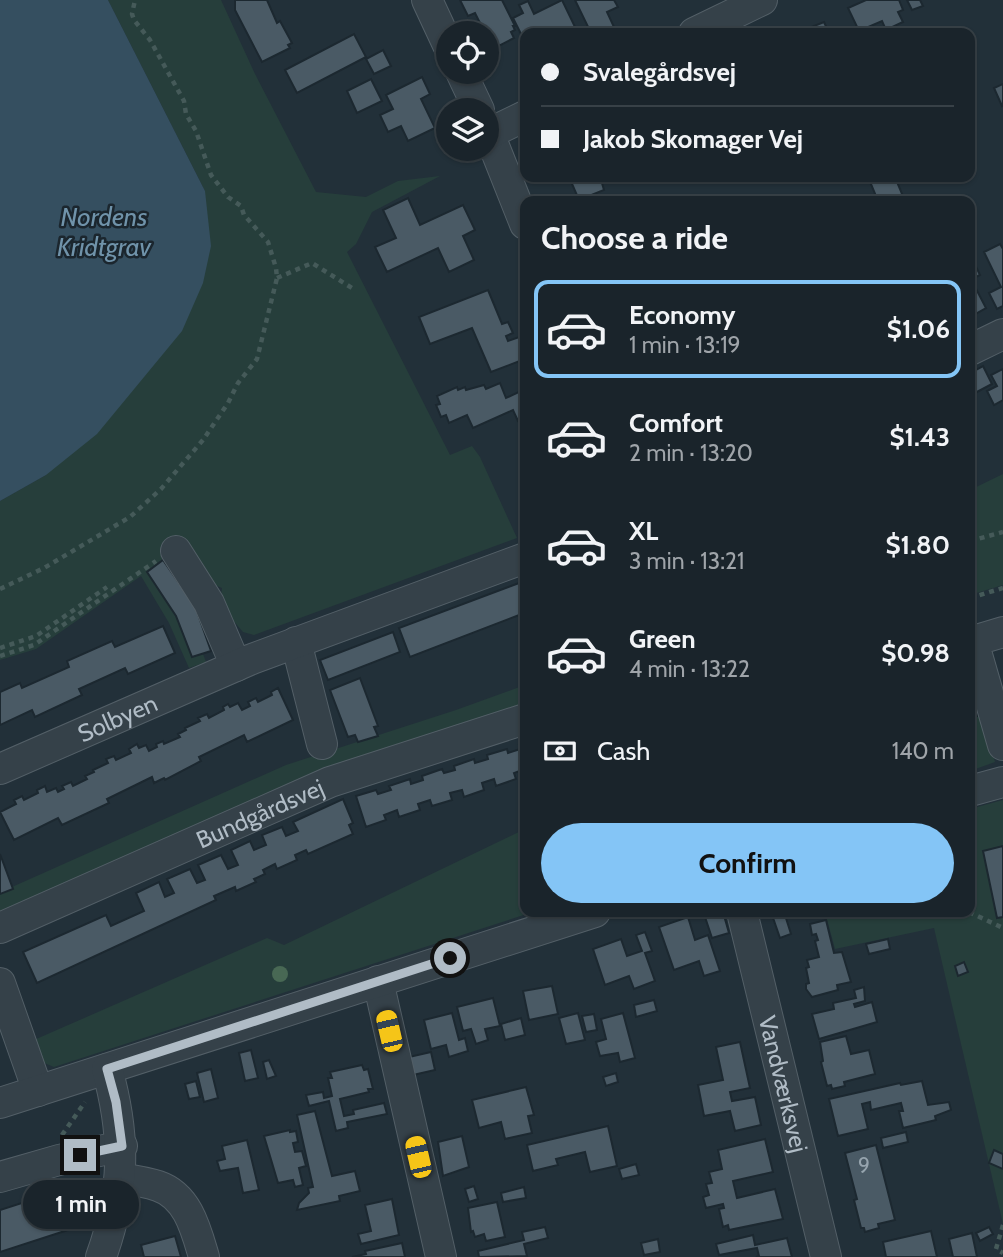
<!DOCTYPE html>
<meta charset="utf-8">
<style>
body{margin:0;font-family:Cabin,sans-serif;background:#273037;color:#f1f3f6;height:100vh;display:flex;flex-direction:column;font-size:26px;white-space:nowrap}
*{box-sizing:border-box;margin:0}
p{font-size:23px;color:#9fa4a9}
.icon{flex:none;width:38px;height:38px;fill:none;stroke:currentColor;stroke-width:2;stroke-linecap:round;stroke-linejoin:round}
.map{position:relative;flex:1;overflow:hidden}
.sheet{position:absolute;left:520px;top:196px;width:455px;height:721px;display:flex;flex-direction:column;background:#1a242b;border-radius:14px;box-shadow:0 2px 5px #0004,0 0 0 2px #384147}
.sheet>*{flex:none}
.guide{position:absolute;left:520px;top:28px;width:455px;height:154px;border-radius:14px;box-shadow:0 2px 5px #0004,0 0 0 2px #384147;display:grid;align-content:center;height:154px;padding:0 21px;background:#1a242b}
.buttons{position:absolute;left:436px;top:21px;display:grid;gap:14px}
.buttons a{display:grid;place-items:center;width:63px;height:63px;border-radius:50%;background:#1a242b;box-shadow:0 2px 5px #0004,0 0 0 2px #384147;font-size:35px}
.end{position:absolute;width:32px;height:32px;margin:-16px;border:9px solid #b0bcc6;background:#111;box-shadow:0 0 0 4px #111}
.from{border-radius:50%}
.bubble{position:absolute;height:49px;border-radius:24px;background:#1a242b;box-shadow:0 2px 5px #0004,0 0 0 2px #384147;font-size:23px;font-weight:800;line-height:49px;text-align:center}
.car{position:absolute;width:21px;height:42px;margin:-21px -10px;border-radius:9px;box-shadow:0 0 5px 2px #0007;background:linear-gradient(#f5c518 24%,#345 0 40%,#f5c518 0 76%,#345 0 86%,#f5c518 0)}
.guide b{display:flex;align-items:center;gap:24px;height:66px;font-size:26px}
.guide b+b{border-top:2px solid #384147}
.guide i{width:18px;height:18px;background:#f1f3f6}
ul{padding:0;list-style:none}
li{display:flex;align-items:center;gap:21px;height:98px;margin:0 14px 10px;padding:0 7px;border:4px solid transparent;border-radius:14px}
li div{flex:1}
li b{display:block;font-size:26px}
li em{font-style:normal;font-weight:800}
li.selected{border-color:#84c5f6}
li>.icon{width:63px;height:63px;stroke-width:1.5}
h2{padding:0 21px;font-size:32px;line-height:84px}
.pay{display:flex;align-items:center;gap:18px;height:77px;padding:0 21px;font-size:26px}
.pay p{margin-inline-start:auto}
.action{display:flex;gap:14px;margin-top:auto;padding:14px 21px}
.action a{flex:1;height:80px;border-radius:42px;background:#84c5f6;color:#111;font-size:28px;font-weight:800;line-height:80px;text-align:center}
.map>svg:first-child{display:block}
</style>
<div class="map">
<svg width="1003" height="1257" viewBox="0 0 1003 1257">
<rect width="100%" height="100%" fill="#223039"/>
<g fill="#263e3b">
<polygon points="108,0 221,0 255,74 316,192 366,197 398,181 440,176 372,212 356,244 347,252 450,455 472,446 480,457 517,538 254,635 243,632 220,605 222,588 210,583 184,545 147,572 176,616 192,657 203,654 206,662 189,668 169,623 141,576 36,649 0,660 0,501 46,475 205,191"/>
<polygon points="1003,474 1003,585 970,595 970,490"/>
<polygon points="525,685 525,707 0,917 0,894 13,889 12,887 286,765 456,710"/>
<polygon points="981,714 995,762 970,771 970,718"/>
<polygon points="1003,800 1003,1224 934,928 835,949 825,912 970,912 970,809"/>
<polygon points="525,829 525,912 533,912 54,1067 42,1062 34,1040 267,938 284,945"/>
</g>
<polygon fill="#354f60" points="0,0 108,0 205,191 211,246 203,283 182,331 97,434 46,475 0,501"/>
<g fill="#4a5a65" stroke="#1c2830" stroke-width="2">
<polygon points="235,0 267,0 277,23 280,21 292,43 288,45 290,48 262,62 235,10"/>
<polygon points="460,0 502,0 515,26 513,26 515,30 511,32 514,38 493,49 475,13 468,16"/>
<polygon points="562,0 576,29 568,33 539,33 538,31 525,33 523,38 513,18 523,13 519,5 528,1 534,14"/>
<polygon points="575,0 614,0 618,7 607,12 614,27 602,33 591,33"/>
<polygon points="866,0 899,0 903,10 898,12 903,22 886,30 882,21 859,31 848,8"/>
<polygon points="907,0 920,0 923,6 912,10"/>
<polygon points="824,22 829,33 806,33 804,30"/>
<polygon points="354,34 366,57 297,93 285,70"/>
<polygon points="383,50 391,66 374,74 366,59"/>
<polygon points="422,77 430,94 421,99 435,128 408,141 401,126 388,132 380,115 393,109 386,95"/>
<polygon points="371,79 382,101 357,113 347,91"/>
<polygon points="1003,84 1003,105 1002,106 994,88"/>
<polygon points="569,177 617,177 602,183 604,190 579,200"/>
<polygon points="868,177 895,177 905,201 878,201"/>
<polygon points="408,198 420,225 463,205 475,230 463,236 474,260 449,272 438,248 387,272 375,247 396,238 383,210"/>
<polygon points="1000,244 1003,249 1003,306 997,309 989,293 1001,287 984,252"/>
<polygon points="970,254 980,275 970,280"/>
<polygon points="973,283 986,308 970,317 970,285"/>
<polygon points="488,290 502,324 508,322 513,333 506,336 508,341 525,335 525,359 491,372 472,328 430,344 419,317"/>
<polygon points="983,366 992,384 975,393 970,382 970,373"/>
<polygon points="1003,369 1003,400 994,405 987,391 997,386 991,375"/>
<polygon points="500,383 506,398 525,389 525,417 518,421 513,410 473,428 467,415 449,423 446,415 441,417 436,405 440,404 437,396 457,387 458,390 465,387 466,390 484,385 486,389"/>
<polygon points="163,560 195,606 211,651 192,657 176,616 147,572"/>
<polygon points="519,583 525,600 525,630 519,615 410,657 399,628"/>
<polygon points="163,626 175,653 128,674 125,668 79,689 82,695 35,717 32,710 0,725 0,692 20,683 22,688 69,667 67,661 112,641 115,647"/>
<polygon points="393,632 400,652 328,680 320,660"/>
<polygon points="360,678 378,726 374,727 378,736 358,742 355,735 348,737 330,690"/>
<polygon points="278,688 293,720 247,742 244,735 199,757 201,761 165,780 164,778 154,783 152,777 107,799 109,803 62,825 58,818 14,840 0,812 16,804 14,800 22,796 24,800 38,793 37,790 45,786 47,792 56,788 58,792 64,789 62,786 71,782 73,786 87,779 85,776 94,772 93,770 108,763 106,759 114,756 116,760 131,753 129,749 137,744 139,748 146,745 149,751 157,747 156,744 163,741 164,744 180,737 178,734 186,730 185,728 200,721 198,718 207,714 209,718 224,710 223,707 228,704 230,707 238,703 242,710 250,706 248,702 256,698 258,702 272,695 271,692"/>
<polygon points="970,688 977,716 970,718"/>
<polygon points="525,743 525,769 514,773 516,779 496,786 494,779 482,783 484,790 464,797 462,790 450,793 452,800 432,806 430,800 418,804 420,810 399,817 397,810 384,815 386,820 366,827 356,796 376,790 378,794 391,790 389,786 410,779 411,784 423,780 422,776 442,769 444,773 455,770 454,766 474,759 475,763 488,759 487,755 507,749 508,753 520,749 519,745"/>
<polygon points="343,799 353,823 349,825 353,834 308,854 306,850 295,855 297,860 277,869 275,864 263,870 265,874 254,879 256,882 236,891 235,887 214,896 216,900 37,983 23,952 106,915 111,926 144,911 136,893 159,882 165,897 174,893 167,879 190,869 197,883 205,880 198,865 221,855 228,869 238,865 231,850 250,841 254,850 266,845 262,835 282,827 286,836 298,831 293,822"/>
<polygon points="1003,846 1003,917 997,918 983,851"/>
<polygon points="0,854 13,889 0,894"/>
<polygon points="723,912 729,933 712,938 705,917"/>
<polygon points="771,912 796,912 785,915 791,934 780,938"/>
<polygon points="688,917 695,940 708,935 720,971 704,976 699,961 674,970 659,927"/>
<polygon points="826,920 834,953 842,952 851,982 837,985 838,990 812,997 806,989 806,984 809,983 806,968 809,967 807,960 819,957 815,941 818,940 816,934 812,935 810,924"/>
<polygon points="645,932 652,951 645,953 655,981 634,989 629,976 605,985 593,949 621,939 627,956 642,951 636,935"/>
<polygon points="888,939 890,949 869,954 866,944"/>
<polygon points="964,962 968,972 958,976 955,966"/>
<polygon points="552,986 558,1014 529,1020 523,991"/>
<polygon points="864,987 865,1001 854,1004 855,1007 872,1002 877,1022 819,1039 812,1014 834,1009 833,1003 856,998 854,990"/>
<polygon points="493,998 500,1026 485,1029 488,1040 476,1044 471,1029 463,1031 457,1007"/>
<polygon points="654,1000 657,1011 636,1017 634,1005"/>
<polygon points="452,1013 459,1040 465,1038 468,1051 449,1057 446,1045 431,1049 424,1020"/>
<polygon points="578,1013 585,1040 566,1044 559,1018"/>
<polygon points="623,1013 635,1058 620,1062 618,1053 600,1056 596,1042 606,1039 601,1019"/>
<polygon points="594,1014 597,1030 586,1032 582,1016"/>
<polygon points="521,1018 525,1035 505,1040 501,1024"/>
<polygon points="846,1036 851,1054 869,1050 875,1074 844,1082 845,1086 832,1089 831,1085 827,1086 821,1062 823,1061 820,1042"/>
<polygon points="740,1042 750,1088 730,1092 732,1101 755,1097 761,1125 735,1131 730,1111 704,1116 698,1085 723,1080 716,1047"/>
<polygon points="251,1050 258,1078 245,1081 239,1053"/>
<polygon points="431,1052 435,1070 413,1075 409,1057"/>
<polygon points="269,1060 276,1076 267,1079 263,1062"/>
<polygon points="362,1065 364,1070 368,1069 373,1089 368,1089 369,1092 340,1099 344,1116 354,1114 353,1110 384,1103 387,1114 347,1122 348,1128 336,1131 329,1101 309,1106 306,1095 323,1092 324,1098 332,1096 328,1078 332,1078 330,1072"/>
<polygon points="211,1069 218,1098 204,1102 197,1073"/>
<polygon points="616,1073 618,1082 606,1086 603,1077"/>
<polygon points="196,1081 200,1097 189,1099 185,1084"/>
<polygon points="922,1081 928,1105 949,1102 951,1110 935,1116 936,1120 903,1128 899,1111 903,1111 901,1103 871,1110 870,1102 862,1104 868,1129 838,1136 829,1099 900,1083 901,1085"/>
<polygon points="526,1087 534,1115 528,1116 532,1133 505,1139 501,1122 479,1128 472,1100"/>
<polygon points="315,1111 332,1176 355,1171 360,1191 339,1196 340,1201 297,1210 299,1203 309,1193 308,1188 313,1187 297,1115"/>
<polygon points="608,1126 617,1166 590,1172 585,1152 556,1159 558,1165 533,1171 527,1145"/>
<polygon points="290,1130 290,1132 296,1131 298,1142 293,1143 295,1152 302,1151 306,1166 299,1168 303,1185 295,1187 293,1180 278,1183 264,1136"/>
<polygon points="906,1132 908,1142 883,1148 881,1138"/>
<polygon points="462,1136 469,1167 443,1176 438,1142"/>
<polygon points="765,1139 773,1172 733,1181 737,1198 775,1189 783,1219 729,1230 728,1225 723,1227 719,1209 724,1208 723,1204 706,1208 703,1197 709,1195 706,1184 712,1183 709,1172 722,1169 718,1150"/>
<polygon points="247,1140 259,1190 243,1193 238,1168 220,1171 217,1161 225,1159 222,1146"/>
<polygon points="876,1145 895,1220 878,1224 879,1228 865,1232 864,1228 861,1228 854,1200 857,1199 845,1153"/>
<polygon points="994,1150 1003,1154 1003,1169 989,1163"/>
<polygon points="636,1164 639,1175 622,1179 619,1169"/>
<polygon points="474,1186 478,1199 469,1202 465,1189"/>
<polygon points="524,1187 526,1198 503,1202 501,1193"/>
<polygon points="62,1190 74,1228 0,1252 0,1210"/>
<polygon points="392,1199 399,1235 361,1244 358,1234 371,1231 365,1205"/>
<polygon points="497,1202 505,1237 486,1241 484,1234 475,1237 473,1231 471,1232 468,1208"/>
<polygon points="545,1227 548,1238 524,1244 527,1256 479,1257 478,1251 524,1240 522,1232"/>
<polygon points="989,1227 993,1234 980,1241 976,1233"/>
<polygon points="931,1231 937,1257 886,1257 883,1242"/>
<polygon points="972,1233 977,1257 953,1257 949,1239"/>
<polygon points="753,1235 755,1245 787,1238 792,1257 756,1257 759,1256 757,1248 719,1255 716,1244"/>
<polygon points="175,1236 181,1257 144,1257 141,1245"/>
<polygon points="658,1239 660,1252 644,1255 641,1243"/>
<polygon points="402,1243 405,1257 352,1257 366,1254 365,1251"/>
</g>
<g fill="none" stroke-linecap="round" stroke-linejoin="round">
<g stroke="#535f67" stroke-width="32">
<g id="minor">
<polyline points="427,0 448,45"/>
<polyline points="694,33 762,0"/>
<polyline points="461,72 479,110"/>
<polyline points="486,126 525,224"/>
<polyline points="490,133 525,116"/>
<polyline points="970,350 1003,334"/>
<polyline points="176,551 209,603 236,666"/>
<polyline points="1003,632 973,641 1003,745"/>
<polyline points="296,642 322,744"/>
<path id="s1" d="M0,769L252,659L525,558"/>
<polyline points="970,791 1003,782"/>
<path id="s2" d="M742,912L826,1257"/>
<path id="s3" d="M0,928L330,782L525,719"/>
<polyline points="378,981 441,1257"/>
<polyline points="0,983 38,1091"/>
<polyline points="0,1103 595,912"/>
<polyline points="0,1177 59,1160 122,1146"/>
<path d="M120,1178C133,1180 146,1182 158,1186C188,1196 196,1230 204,1257"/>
<path d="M101,1257C125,1190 126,1137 107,1069"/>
</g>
</g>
<g stroke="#455a59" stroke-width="4.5" stroke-dasharray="5 5" stroke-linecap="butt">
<polyline points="277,278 312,263 352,288"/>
<polyline points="970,541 1003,532"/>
<polyline points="0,589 44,568 130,517 161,489 203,440 228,403 238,383 257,359 277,278 276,268 268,242 244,215 241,206 228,197 211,175 196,131 186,114 184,101 150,40 134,20 132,14 135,0"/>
<polyline points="970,598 1003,588"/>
<polyline points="0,648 36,636 107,587"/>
<polyline points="0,656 34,645 156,561"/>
<polyline points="969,912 1003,928"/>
<polyline points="62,1135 85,1102"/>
<polyline points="1003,1225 996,1249 1003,1253"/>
</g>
<use href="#minor" stroke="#354149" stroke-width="30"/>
</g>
<circle fill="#486854" cx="280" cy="974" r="8"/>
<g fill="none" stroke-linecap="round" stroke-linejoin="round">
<polyline stroke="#b0bcc6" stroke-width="9" points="80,1155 122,1146 116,1102 107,1069 450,958"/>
</g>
<g text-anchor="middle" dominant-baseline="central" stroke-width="5" stroke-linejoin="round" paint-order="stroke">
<g font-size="21" fill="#96a4ae">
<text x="864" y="1164">9</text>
</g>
<g font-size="24" fill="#b0bcc6" stroke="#1b262e">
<text stroke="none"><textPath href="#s1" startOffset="128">Solbyen</textPath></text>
<text stroke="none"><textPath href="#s3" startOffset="284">Bundgårdsvej</textPath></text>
<text stroke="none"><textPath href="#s2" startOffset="177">Vandværksvej</textPath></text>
</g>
<g font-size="26" font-style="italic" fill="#7093aa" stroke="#1b262e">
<text x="104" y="217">Nordens<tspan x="104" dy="30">Kridtgrav</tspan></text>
</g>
</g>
</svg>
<div class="buttons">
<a><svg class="icon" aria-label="locate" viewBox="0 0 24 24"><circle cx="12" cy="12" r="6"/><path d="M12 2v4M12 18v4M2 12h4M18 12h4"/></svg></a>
<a><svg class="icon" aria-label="layers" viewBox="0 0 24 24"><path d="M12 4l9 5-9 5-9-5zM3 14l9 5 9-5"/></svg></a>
</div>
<i class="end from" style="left:450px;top:958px"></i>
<i class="end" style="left:80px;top:1155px"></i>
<div class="bubble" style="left:23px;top:1180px;width:116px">1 min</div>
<i class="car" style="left:389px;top:1031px;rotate:347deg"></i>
<i class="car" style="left:418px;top:1157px;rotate:347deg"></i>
<div class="guide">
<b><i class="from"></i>Svalegårdsvej</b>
<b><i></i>Jakob Skomager Vej</b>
</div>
<section class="sheet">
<h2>Choose a ride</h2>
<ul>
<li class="selected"><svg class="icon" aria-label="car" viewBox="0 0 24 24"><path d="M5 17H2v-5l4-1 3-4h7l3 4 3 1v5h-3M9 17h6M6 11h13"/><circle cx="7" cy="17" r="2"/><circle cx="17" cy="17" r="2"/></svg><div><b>Economy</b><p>1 min · 13:19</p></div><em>$1.06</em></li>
<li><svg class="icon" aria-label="car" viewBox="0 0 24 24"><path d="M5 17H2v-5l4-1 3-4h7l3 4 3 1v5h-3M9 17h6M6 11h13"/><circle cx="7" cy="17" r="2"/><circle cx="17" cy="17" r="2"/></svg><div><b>Comfort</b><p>2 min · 13:20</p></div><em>$1.43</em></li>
<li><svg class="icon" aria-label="car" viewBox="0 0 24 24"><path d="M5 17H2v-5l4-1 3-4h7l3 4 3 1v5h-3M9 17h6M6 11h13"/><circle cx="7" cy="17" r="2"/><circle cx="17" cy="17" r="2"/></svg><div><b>XL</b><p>3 min · 13:21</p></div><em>$1.80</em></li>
<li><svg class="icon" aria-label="car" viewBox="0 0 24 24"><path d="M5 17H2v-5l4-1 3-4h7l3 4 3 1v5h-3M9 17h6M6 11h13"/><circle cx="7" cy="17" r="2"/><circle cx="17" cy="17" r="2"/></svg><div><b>Green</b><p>4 min · 13:22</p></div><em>$0.98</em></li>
</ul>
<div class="pay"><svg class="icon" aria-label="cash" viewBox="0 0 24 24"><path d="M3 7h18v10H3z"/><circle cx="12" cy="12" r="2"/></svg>Cash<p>140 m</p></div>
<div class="action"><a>Confirm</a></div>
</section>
</div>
